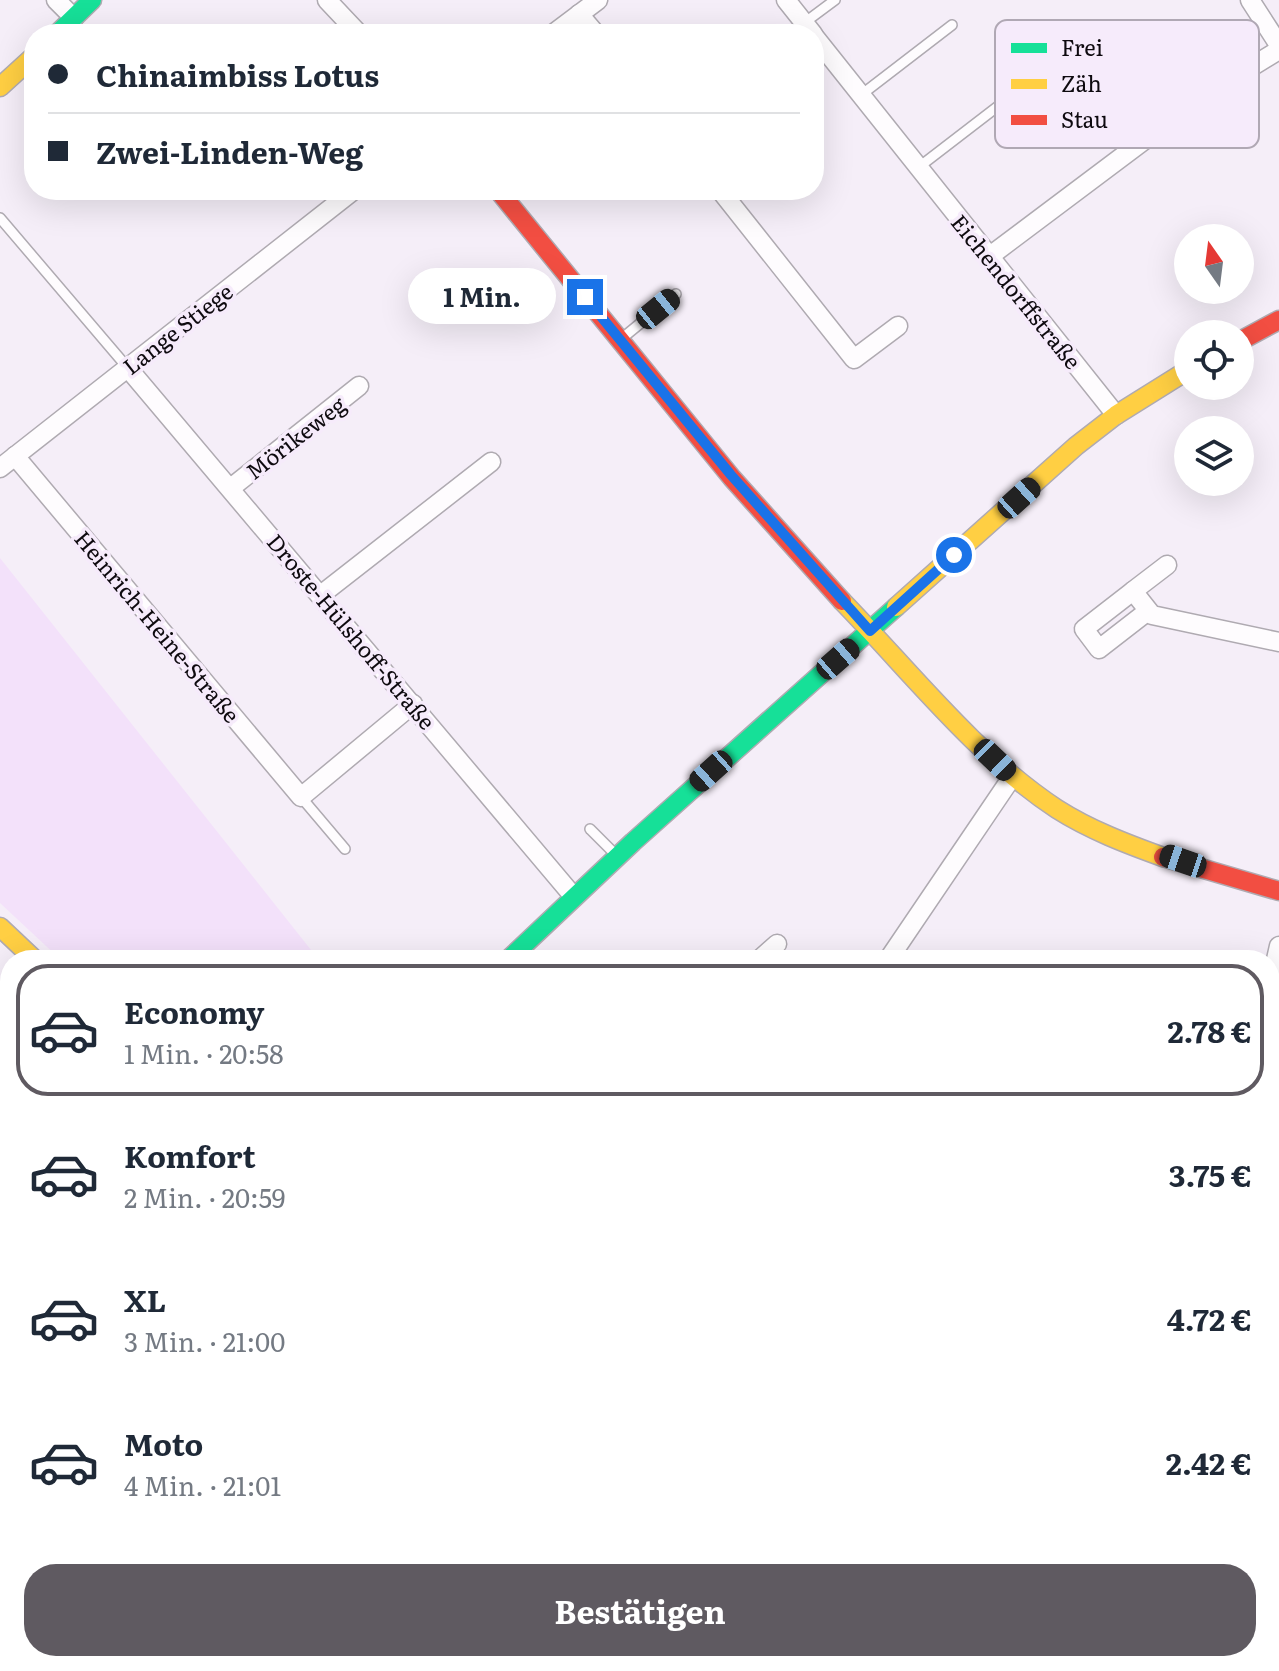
<!DOCTYPE html>
<html lang="de">
<meta charset="utf-8">
<style>
body{margin:0;font-family:Literata,serif;background:#f2f2f3;color:#1f2937;height:100vh;display:flex;flex-direction:column;font-size:30px;white-space:nowrap}
*{box-sizing:border-box;margin:0}
p{font-size:26px;color:#747a83}
.icon{flex:none;width:44px;height:44px;fill:none;stroke:currentColor;stroke-width:2;stroke-linecap:round;stroke-linejoin:round}
.map{position:relative;flex:1;overflow:hidden}
.side{position:absolute;left:0px;top:950px;width:1280px;height:722px;display:flex;flex-direction:column;background:#fff;border-radius:32px 32px 0 0;box-shadow:0 8px 32px #0002}
.side>*{flex:none}
.banner{position:absolute;left:24px;top:24px;width:800px;height:176px;border-radius:32px;box-shadow:0 8px 32px #0002;display:grid;align-content:center;height:176px;padding:0 24px;background:#fff}
.needle{width:52px;rotate:346deg}
.buttons{position:absolute;left:1174px;top:224px;display:grid;gap:16px}
.buttons a{display:grid;place-items:center;width:80px;height:80px;border-radius:50%;background:#fff;box-shadow:0 8px 32px #0002;font-size:40px}
.end{position:absolute;width:36px;height:36px;margin:-18px;border:10px solid #1a73e8;background:#fff;box-shadow:0 0 0 4px #fff}
.from{border-radius:50%}
.bubble{position:absolute;height:56px;border-radius:28px;background:#fff;box-shadow:0 8px 32px #0002;font-size:26px;font-weight:700;line-height:56px;text-align:center}
.car{position:absolute;width:24px;height:48px;margin:-24px -12px;border-radius:10px;box-shadow:0 0 6px 2px #0007;background:linear-gradient(#222 24%,#8ab4d8 0 40%,#222 0 76%,#8ab4d8 0 86%,#222 0)}
.banner b{display:flex;align-items:center;gap:28px;height:76px;font-size:30px}
.banner b+b{border-top:2px solid #e0e1e3}
.banner i{width:20px;height:20px;background:#1f2937}
ul{padding:14px 0 0;list-style:none}
li{display:flex;align-items:center;gap:24px;height:132px;margin:0 16px 12px;padding:0 8px;border:4px solid transparent;border-radius:32px}
li div{flex:1}
li b{display:block;font-size:30px}
li em{font-style:normal;font-weight:700}
li.active{border-color:#5f5a61}
li>.icon{width:72px;height:72px;stroke-width:1.5}
.primary-button{display:flex;gap:16px;margin-top:auto;padding:16px 24px}
.primary-button a{flex:1;height:92px;border-radius:32px;background:#5f5a61;color:#fff;font-size:32px;font-weight:700;line-height:92px;text-align:center}
.map>svg:first-child{display:block}
</style>
<div class="map">
<svg width="1279" height="1671" viewBox="0 0 1279 1671">
<rect width="100%" height="100%" fill="#f5eef8"/>
<g fill="#f3e1fa">
<polygon points="0,558 319,960 61,960 0,903"/>
<polygon points="1270,1422 1279,1425 1279,1671 1157,1671 1140,1662 1270,1662"/>
<polygon points="227,1662 319,1662 311,1671 223,1671"/>
</g>
<g fill="none" stroke-linecap="round" stroke-linejoin="round">
<g stroke="#afaab1" stroke-width="12">
<g id="lane">
<polyline points="804,23 835,0"/>
<polyline points="861,95 952,25"/>
<polyline points="919,167 1010,97"/>
<polyline points="0,218 127,367"/>
<polyline points="620,340 676,294"/>
<polyline points="301,797 345,849"/>
<polyline points="590,829 615,854"/>
<polyline points="0,1333 10,1344"/>
</g>
</g>
<g stroke="#afaab1" stroke-width="21">
<g id="street">
<polyline points="56,0 74,18"/>
<polyline points="327,0 359,34"/>
<polyline points="786,0 813,34"/>
<polyline points="1250,0 1279,45"/>
<polyline points="579,14 596,34"/>
<polyline points="553,34 598,0"/>
<polyline points="814,36 1116,415"/>
<polyline points="720,190 854,359 898,326"/>
<polyline points="990,256 1199,99 1279,50"/>
<polyline points="127,367 574,897"/>
<polyline points="15,456 301,797 413,704"/>
<polyline points="0,468 354,190"/>
<polyline points="232,487 359,386"/>
<polyline points="1167,565 1133,591 1152,615 1279,642"/>
<polyline points="1133,591 1084,629 1099,649 1148,611"/>
<polyline points="322,594 491,462"/>
<polyline points="759,960 777,944"/>
<polyline points="888,960 1012,777"/>
<polyline points="1270,986 1279,946"/>
<polyline points="1270,1145 1279,1148"/>
<polyline points="1270,1250 1279,1253"/>
<polyline points="0,1309 10,1300"/>
<polyline points="1270,1341 1279,1344"/>
<polyline points="125,1662 147,1671"/>
<polyline points="725,1662 734,1671"/>
<polyline points="332,1671 343,1662"/>
<polyline points="606,1671 609,1662"/>
</g>
</g>
<g stroke="#afaab1" stroke-width="21">
<g id="fast">
<polyline points="57,34 92,0"/>
<polyline points="508,960 633,842 896,607"/>
<polyline points="75,1671 79,1662"/>
</g>
</g>
<g stroke="#afaab1" stroke-width="21">
<g id="slow">
<polyline points="0,87 34,56"/>
<path d="M842,601C910,671 975,755 1057,809C1090,830 1127,844 1163,857"/>
<polyline points="896,607 1076,446 1116,415 1188,370"/>
<polyline points="0,927 35,960"/>
<polyline points="1098,1662 1115,1671"/>
</g>
</g>
<g stroke="#afaab1" stroke-width="21">
<g id="jam">
<polyline points="498,190 732,478 842,601"/>
<polyline points="1240,341 1279,320"/>
<polyline points="1163,857 1279,891"/>
<polyline points="47,1671 51,1662"/>
</g>
</g>
<use href="#lane" stroke="#fefcfe" stroke-width="9"/>
<use href="#street" stroke="#fefcfe" stroke-width="18"/>
<use href="#fast" stroke="#16e098" stroke-width="18"/>
<use href="#slow" stroke="#ffcf43" stroke-width="18"/>
<use href="#jam" stroke="#f24e42" stroke-width="18"/>
</g>
<g fill="none" stroke-linecap="round" stroke-linejoin="round">
<polyline stroke="#1a73e8" stroke-width="10" points="585,297 731,475 870,631 954,555"/>
</g>
<g text-anchor="middle" dominant-baseline="central" stroke-width="7" stroke-linejoin="round" paint-order="stroke">
<g font-size="22" fill="#0e0a0f" stroke="#f6ebfb">
<text transform="translate(1017 291) rotate(51)">Eichendorffstraße</text>
<text transform="translate(177 328) rotate(-38)">Lange Stiege</text>
<text transform="translate(295 437) rotate(-38)">Mörikeweg</text>
<text transform="translate(158 626) rotate(50)">Heinrich-Heine-Straße</text>
<text transform="translate(352 631) rotate(50)">Droste-Hülshoff-Straße</text>
</g>
</g>
<rect x="995" y="20" width="264" height="128" rx="12" fill="#f6ebfb" stroke="#b0a8b4" stroke-width="2"/>
<rect x="1011" y="43" width="36" height="10" fill="#16e098"/>
<rect x="1011" y="79" width="36" height="10" fill="#ffcf43"/>
<rect x="1011" y="115" width="36" height="10" fill="#f24e42"/>
<g font-size="22" fill="#0e0a0f">
<text x="1061" y="56">Frei</text>
<text x="1061" y="92">Zäh</text>
<text x="1061" y="128">Stau</text>
</g>
</svg>
<div class="buttons">
<a><svg class="needle" viewBox="-14 -14 28 28"><path d="M0-13l5 13h-10z" fill="#e53935"/><path d="M0 13l5-13h-10z" fill="#747a83"/></svg></a>
<a><svg class="icon" aria-label="locate" viewBox="0 0 24 24"><circle cx="12" cy="12" r="6"/><path d="M12 2v4M12 18v4M2 12h4M18 12h4"/></svg></a>
<a><svg class="icon" aria-label="layers" viewBox="0 0 24 24"><path d="M12 4l9 5-9 5-9-5zM3 14l9 5 9-5"/></svg></a>
</div>
<i class="end from" style="left:954px;top:555px"></i>
<i class="end" style="left:585px;top:297px"></i>
<div class="bubble" style="left:408px;top:268px;width:148px">1 Min.</div>
<i class="car" style="left:658px;top:309px;rotate:51deg"></i>
<i class="car" style="left:1019px;top:498px;rotate:48deg"></i>
<i class="car" style="left:838px;top:659px;rotate:49deg"></i>
<i class="car" style="left:995px;top:760px;rotate:134deg"></i>
<i class="car" style="left:711px;top:771px;rotate:228deg"></i>
<i class="car" style="left:1183px;top:861px;rotate:289deg"></i>
<div class="banner">
<b><i class="from"></i>Chinaimbiss Lotus</b>
<b><i></i>Zwei-Linden-Weg</b>
</div>
<section class="side">
<ul>
<li class="active"><svg class="icon" aria-label="car" viewBox="0 0 24 24"><path d="M5 17H2v-5l4-1 3-4h7l3 4 3 1v5h-3M9 17h6M6 11h13"/><circle cx="7" cy="17" r="2"/><circle cx="17" cy="17" r="2"/></svg><div><b>Economy</b><p>1 Min. · 20:58</p></div><em>2.78 €</em></li>
<li><svg class="icon" aria-label="car" viewBox="0 0 24 24"><path d="M5 17H2v-5l4-1 3-4h7l3 4 3 1v5h-3M9 17h6M6 11h13"/><circle cx="7" cy="17" r="2"/><circle cx="17" cy="17" r="2"/></svg><div><b>Komfort</b><p>2 Min. · 20:59</p></div><em>3.75 €</em></li>
<li><svg class="icon" aria-label="car" viewBox="0 0 24 24"><path d="M5 17H2v-5l4-1 3-4h7l3 4 3 1v5h-3M9 17h6M6 11h13"/><circle cx="7" cy="17" r="2"/><circle cx="17" cy="17" r="2"/></svg><div><b>XL</b><p>3 Min. · 21:00</p></div><em>4.72 €</em></li>
<li><svg class="icon" aria-label="car" viewBox="0 0 24 24"><path d="M5 17H2v-5l4-1 3-4h7l3 4 3 1v5h-3M9 17h6M6 11h13"/><circle cx="7" cy="17" r="2"/><circle cx="17" cy="17" r="2"/></svg><div><b>Moto</b><p>4 Min. · 21:01</p></div><em>2.42 €</em></li>
</ul>
<div class="primary-button"><a>Bestätigen</a></div>
</section>
</div>
